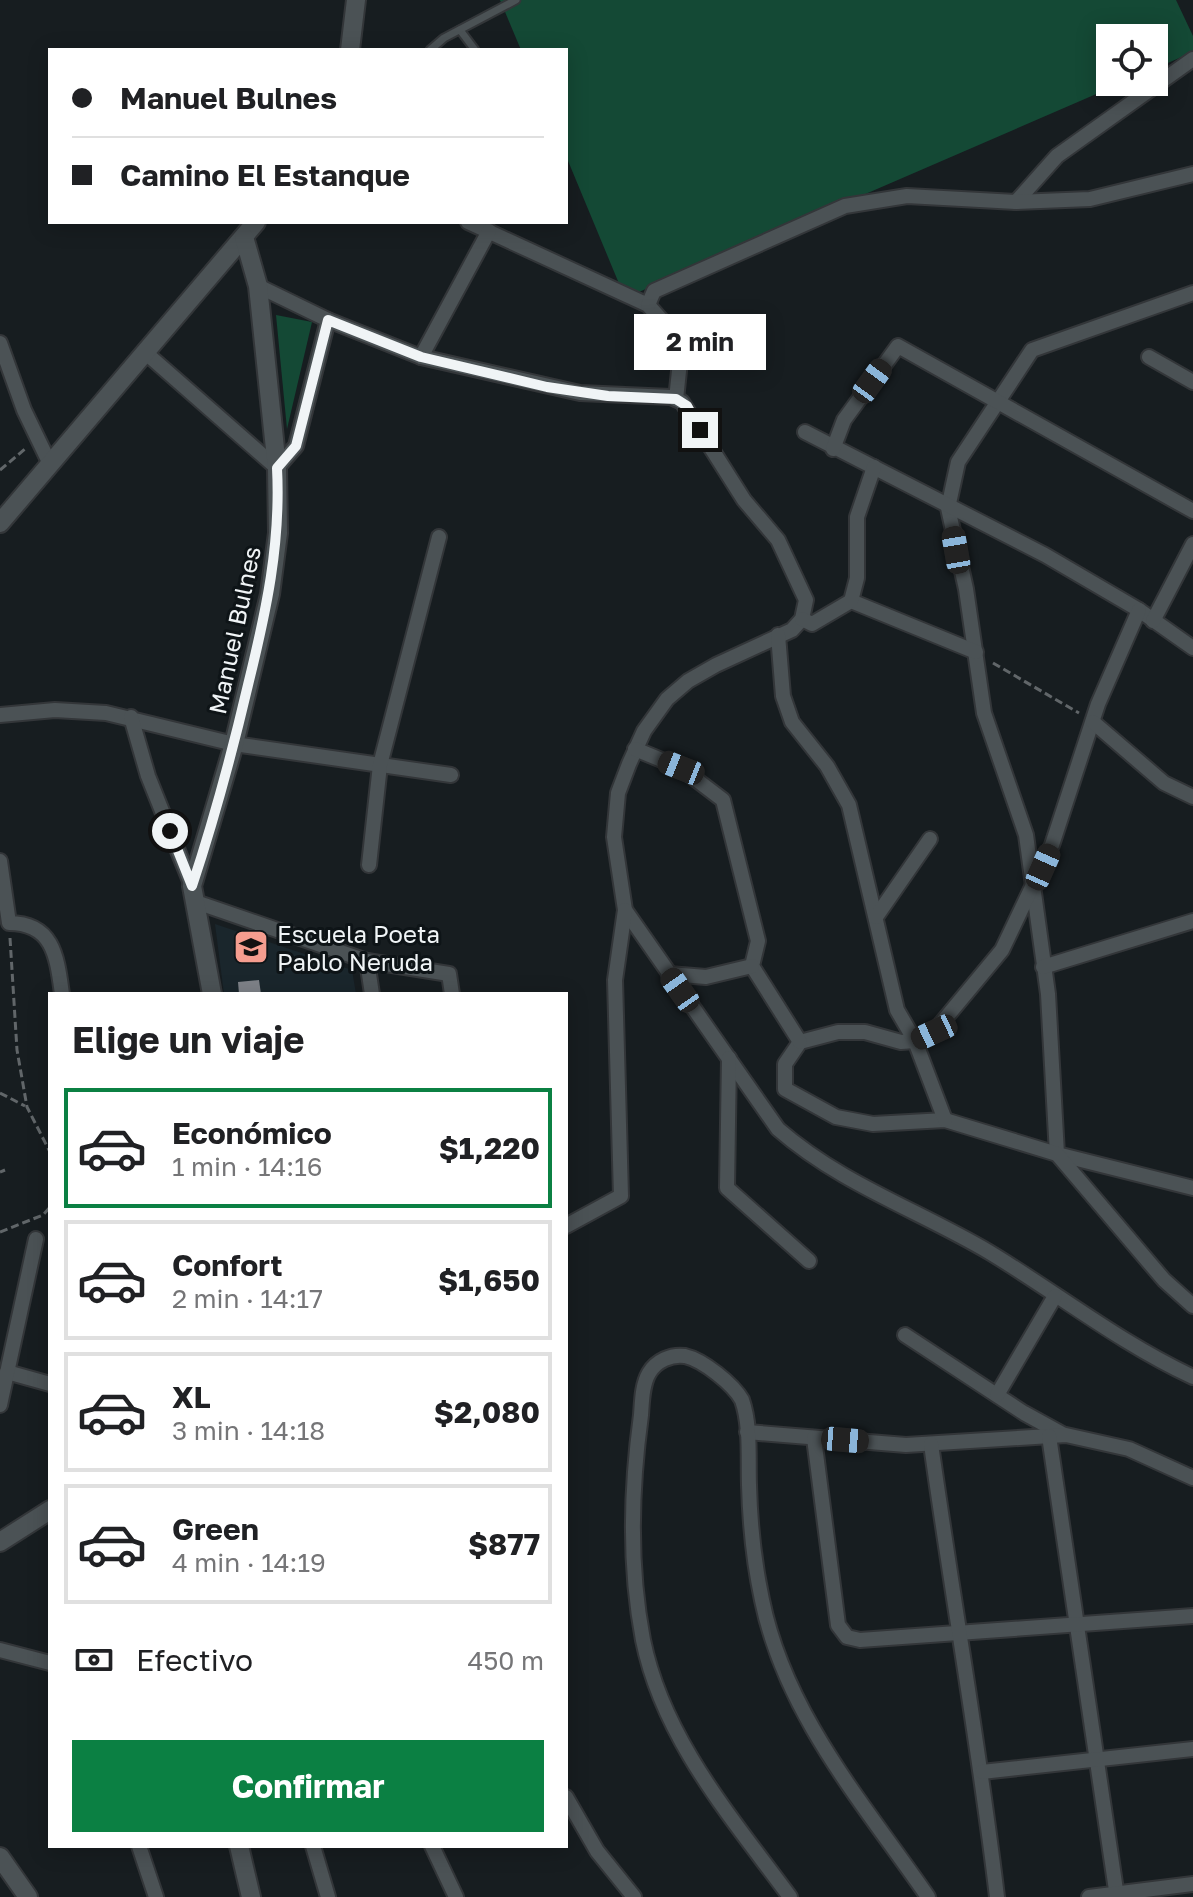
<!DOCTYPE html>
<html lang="es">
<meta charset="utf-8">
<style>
body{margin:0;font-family:"Golos Text",sans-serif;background:#f6f6f6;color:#202124;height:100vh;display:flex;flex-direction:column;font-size:30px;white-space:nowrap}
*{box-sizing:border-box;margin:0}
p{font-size:26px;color:#757577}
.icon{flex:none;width:44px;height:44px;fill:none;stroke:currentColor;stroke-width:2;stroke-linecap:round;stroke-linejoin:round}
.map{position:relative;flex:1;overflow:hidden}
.panel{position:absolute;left:48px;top:992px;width:520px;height:856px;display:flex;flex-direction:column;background:#fff;border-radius:0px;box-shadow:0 4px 20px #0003}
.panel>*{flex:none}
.banner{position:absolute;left:48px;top:48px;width:520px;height:176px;border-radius:0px;box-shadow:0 4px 20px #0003;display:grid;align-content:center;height:176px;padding:0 24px;background:#fff}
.fabs{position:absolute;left:1096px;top:24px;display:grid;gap:16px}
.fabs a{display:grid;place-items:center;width:72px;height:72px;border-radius:0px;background:#fff;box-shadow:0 4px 20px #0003;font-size:40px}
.end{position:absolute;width:36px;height:36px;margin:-18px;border:10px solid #f0f4f6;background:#111;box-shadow:0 0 0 4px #111}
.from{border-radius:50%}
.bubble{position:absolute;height:56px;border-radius:0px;background:#fff;box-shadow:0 4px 20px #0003;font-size:26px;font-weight:700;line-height:56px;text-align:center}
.car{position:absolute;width:24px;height:48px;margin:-24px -12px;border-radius:10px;box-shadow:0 0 6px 2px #0007;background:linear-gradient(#222 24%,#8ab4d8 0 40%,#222 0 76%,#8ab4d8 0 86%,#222 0)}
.banner b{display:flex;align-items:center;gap:28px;height:76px;font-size:30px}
.banner b+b{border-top:2px solid #e0e0e0}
.banner i{width:20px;height:20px;background:#202124}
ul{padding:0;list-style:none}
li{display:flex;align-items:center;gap:24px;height:120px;margin:0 16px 12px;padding:0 8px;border:4px solid #e0e0e0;border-radius:0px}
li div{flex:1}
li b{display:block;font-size:30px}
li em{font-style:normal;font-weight:700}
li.selected{border-color:#0b8043}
li>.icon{width:72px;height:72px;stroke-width:1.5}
h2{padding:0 24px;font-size:36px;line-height:96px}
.pay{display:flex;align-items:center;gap:20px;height:88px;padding:0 24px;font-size:30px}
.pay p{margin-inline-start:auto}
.cta{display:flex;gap:16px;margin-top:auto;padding:16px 24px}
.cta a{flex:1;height:92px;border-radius:0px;background:#0b8043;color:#fff;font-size:32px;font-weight:700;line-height:92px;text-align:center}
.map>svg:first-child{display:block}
</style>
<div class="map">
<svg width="1193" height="1897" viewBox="0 0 1193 1897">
<rect width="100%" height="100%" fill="#171d20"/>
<polygon fill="#1a262c" points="215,924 352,970 356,994 224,994"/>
<g fill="#144935">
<polygon points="500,0 1176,0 1193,36 1193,52 1154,69 1154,38 1110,38 1110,82 1124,82 625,298 566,156 566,50 521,50"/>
<polygon points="276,315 312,322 287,429"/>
</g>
<polygon fill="#7e8288" points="259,980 261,994 239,994 238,982"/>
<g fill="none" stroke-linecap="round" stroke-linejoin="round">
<g stroke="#333639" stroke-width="11">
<g id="service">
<polyline points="460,30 475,50"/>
<polyline points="430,50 444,38 516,0"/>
</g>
</g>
<g stroke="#333639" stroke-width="18">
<g id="minor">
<polyline points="1016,202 1057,156 1193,59"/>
<polyline points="468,222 648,305 682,343 676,399"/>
<path d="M258,286L328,320L421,357L580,393L671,397L682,402L744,500L778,540L806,600L802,619L792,630L716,665L688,681L667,699L644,731L629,764L618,793L614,837L625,910L778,1129C841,1184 918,1210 989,1252C1057,1293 1120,1343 1193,1377"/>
<polyline points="1193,293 1032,350 958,462 948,508 966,589 984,713 1026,835 1048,994 1057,1154 1193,1188"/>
<polyline points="648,305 654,291 845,206 907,196 1016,202 1090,199 1193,174"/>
<polyline points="0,343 24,410 50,464"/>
<polyline points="147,354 277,468 296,446 328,320"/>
<polyline points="421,357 489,231"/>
<polyline points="1149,357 1193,382"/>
<polyline points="805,432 1045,555 1139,610 1193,648"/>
<polyline points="833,449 844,420 898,346 1193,511"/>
<polyline points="851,601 976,652"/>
<polyline points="1139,610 1098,704 1052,845 1002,950 934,1032 915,1041 901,1042 865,1032 838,1032 800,1042 785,1064 785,1089 836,1117 873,1124 945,1120 1057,1154 1164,1280 1193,1306"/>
<polyline points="802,619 812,624 851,601 857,578 857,517 874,467"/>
<polyline points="1153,621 1193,544"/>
<polyline points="778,635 783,696 792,722 827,766 849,805 897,1010 915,1041 945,1120"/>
<polyline points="0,715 55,710 106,713 234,744 451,775"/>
<polyline points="131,717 148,776 192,886"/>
<polyline points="1093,722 1164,783 1193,797"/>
<polyline points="635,749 681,768 723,800 758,941 752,966 800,1042"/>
<path d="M0,861L9,923C54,923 57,958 62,994"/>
<polyline points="369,865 380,765 439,537"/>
<polyline points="196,902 367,961 449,974 452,994"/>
<polyline points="876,917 930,839"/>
<polyline points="367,961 372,994"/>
<polyline points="1043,967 1193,921"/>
<polyline points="669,974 706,977 752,966"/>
<polyline points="729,1058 727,1188 809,1261"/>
<polyline points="566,1226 621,1196 615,980 625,910"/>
<polyline points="905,1335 1024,1413 1064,1435"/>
<polyline points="7,1372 50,1384"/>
<polyline points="997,1395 1055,1296"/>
<polyline points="0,1405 36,1239"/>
<polyline points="747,1432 906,1445 1066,1435 1129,1449 1193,1478"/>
<polyline points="1049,1436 1117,1897"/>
<polyline points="814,1438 838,1625 847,1637 860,1640 1193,1616"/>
<path d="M931,1444C952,1595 979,1745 997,1897"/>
<polyline points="0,1650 50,1663"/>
<polyline points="982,1772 1193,1749"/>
<polyline points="566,1797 597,1851 634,1897"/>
<polyline points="139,1846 156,1897"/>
<polyline points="313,1846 328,1897"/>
<polyline points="432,1846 456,1897"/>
<path d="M790,1897C732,1818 663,1739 643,1640C629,1567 631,1488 641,1415C642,1402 642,1385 649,1373C656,1361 671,1354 685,1356C703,1360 733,1384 742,1400C751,1426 748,1458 749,1485C750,1523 754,1563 762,1600C785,1714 864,1804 928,1897"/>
<polyline points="1089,1897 1193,1884"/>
</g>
</g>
<g stroke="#333639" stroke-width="22">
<g id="tertiary">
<polyline points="350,50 356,0"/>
<polyline points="0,523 256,222"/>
<polyline points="212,994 192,886 234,744 270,594 278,533 277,468 258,286 244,237"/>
<polyline points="0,1542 50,1510"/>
<polyline points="239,1846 251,1897"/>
<polyline points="0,1857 28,1897"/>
</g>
</g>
<g stroke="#616669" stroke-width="3" stroke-dasharray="8 4" stroke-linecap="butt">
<polyline points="0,470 25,449"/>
<polyline points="993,663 1079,713"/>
<polyline points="10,938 17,1050 27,1107 50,1152"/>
<polyline points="0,1093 25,1106"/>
<polyline points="0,1172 5,1170"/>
<polyline points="0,1232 43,1215 50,1207"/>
</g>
<use href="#service" stroke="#4b5255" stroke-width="7"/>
<use href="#minor" stroke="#4b5255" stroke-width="14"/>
<use href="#tertiary" stroke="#4b5255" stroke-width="18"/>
</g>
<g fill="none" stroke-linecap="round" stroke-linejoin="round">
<path stroke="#f0f4f6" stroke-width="10" d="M170,831L192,886C214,820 232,753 248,685C266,612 281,544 277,468L296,446L328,320L421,357L547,387L608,396L676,399L687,406L700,430"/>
</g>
<defs>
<g id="school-square" transform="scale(1.8)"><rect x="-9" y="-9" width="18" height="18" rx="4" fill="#f59d8f" stroke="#0e1417"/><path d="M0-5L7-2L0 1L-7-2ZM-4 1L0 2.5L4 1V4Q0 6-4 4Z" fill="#111"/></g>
</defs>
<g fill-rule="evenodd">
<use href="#school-square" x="251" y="947"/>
</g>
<g text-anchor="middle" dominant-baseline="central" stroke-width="6" stroke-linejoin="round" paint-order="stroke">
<g font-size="24" fill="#f0f4f6" stroke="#0e1417">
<text transform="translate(234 630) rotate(-78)">Manuel Bulnes</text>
</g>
<g font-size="24" fill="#f0f4f6" stroke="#0e1417" text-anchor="start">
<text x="277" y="933">Escuela Poeta<tspan x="277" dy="28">Pablo Neruda</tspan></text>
</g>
</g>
</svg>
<div class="fabs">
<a><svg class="icon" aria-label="locate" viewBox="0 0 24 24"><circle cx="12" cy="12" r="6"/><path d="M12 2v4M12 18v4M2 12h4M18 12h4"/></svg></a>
</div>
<i class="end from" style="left:170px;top:831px"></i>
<i class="end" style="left:700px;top:430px"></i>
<div class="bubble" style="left:634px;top:314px;width:132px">2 min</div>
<i class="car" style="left:872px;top:381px;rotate:36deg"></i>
<i class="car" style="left:956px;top:550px;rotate:350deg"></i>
<i class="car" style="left:681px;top:768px;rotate:292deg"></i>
<i class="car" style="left:1043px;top:867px;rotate:24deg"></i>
<i class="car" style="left:680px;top:990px;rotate:325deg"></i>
<i class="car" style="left:934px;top:1032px;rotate:245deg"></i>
<i class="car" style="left:845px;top:1440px;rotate:95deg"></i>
<div class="banner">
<b><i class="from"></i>Manuel Bulnes</b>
<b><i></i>Camino El Estanque</b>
</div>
<section class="panel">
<h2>Elige un viaje</h2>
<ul>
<li class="selected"><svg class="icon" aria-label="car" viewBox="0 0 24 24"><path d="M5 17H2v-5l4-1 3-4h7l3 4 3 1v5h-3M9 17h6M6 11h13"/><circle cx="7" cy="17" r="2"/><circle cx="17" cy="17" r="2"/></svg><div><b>Económico</b><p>1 min · 14:16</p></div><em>$1,220</em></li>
<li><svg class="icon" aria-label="car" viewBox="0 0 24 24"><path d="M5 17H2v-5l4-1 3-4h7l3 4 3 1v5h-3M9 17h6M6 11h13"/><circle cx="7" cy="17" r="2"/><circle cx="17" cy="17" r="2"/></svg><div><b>Confort</b><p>2 min · 14:17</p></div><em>$1,650</em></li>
<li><svg class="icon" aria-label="car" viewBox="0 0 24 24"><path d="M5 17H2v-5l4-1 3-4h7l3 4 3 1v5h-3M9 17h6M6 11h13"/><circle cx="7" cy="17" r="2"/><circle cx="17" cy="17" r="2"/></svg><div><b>XL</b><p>3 min · 14:18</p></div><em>$2,080</em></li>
<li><svg class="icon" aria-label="car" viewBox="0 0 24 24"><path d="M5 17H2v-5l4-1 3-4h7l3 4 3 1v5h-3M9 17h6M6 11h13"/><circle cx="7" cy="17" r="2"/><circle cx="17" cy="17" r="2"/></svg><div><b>Green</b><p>4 min · 14:19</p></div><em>$877</em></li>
</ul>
<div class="pay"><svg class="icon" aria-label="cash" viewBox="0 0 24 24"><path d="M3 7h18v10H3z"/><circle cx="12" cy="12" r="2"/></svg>Efectivo<p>450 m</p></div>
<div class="cta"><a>Confirmar</a></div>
</section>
</div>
